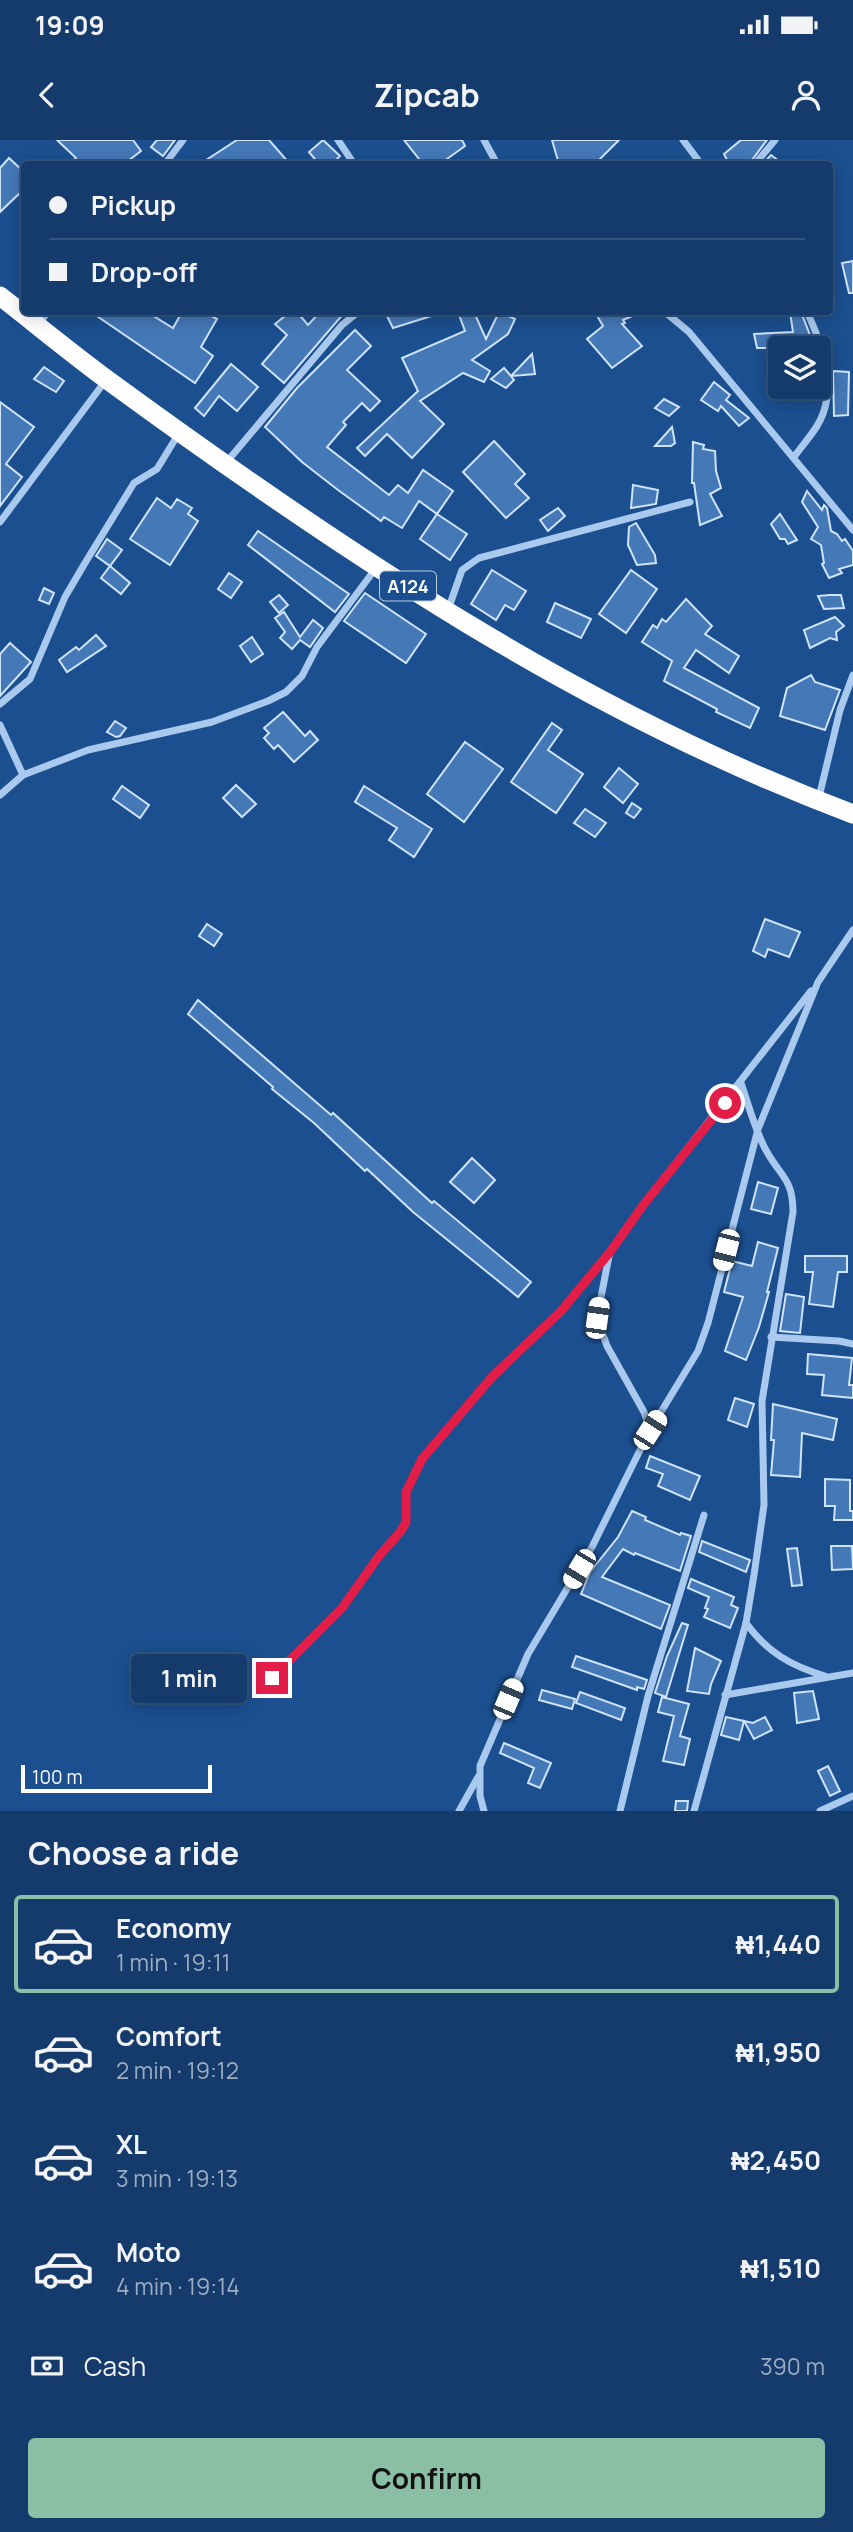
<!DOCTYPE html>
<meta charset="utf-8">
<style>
body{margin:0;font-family:Manrope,sans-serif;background:#214673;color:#f1f3f6;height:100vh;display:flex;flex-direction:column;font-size:26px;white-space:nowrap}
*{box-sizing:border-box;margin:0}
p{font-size:23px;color:#9dadc1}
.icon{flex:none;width:38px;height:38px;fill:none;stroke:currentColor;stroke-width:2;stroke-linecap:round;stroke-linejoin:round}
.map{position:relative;height:1671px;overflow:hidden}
.drawer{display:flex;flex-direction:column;background:#143b6b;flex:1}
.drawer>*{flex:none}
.hud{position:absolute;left:21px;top:21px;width:812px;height:154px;border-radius:7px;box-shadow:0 4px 18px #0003,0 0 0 2px #33557e;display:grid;align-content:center;height:154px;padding:0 28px;background:#143b6b}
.buttons{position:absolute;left:768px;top:196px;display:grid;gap:14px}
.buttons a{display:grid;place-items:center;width:63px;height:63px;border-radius:7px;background:#143b6b;box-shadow:0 4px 18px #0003,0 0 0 2px #33557e;font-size:35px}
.scale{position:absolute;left:21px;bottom:18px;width:191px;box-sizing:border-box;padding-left:7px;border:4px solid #fff;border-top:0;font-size:19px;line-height:24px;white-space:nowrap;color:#fff;-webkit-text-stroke:5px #1b4f8f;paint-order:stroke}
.end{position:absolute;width:32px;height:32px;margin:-16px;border:9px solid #e11d48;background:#fff;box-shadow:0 0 0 4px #fff}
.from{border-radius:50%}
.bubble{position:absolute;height:49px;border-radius:7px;background:#143b6b;box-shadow:0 4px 18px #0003,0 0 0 2px #33557e;font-size:23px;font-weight:700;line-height:49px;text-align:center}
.car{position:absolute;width:21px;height:42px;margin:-21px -10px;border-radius:9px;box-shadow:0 0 5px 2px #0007;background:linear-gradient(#fff 24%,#345 0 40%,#fff 0 76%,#345 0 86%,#fff 0)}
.hud b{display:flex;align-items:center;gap:24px;height:66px;font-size:26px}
.hud b+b{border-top:2px solid #33557e}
.hud i{width:18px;height:18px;background:#f1f3f6}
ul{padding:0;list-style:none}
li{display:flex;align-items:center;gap:21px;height:98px;margin:0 14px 10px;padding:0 14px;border:4px solid transparent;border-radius:7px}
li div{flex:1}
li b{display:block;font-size:26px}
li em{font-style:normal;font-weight:700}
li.selected{border-color:#8abfa5}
li>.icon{width:63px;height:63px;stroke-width:1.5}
h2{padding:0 28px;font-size:32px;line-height:84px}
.pay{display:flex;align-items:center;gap:18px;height:77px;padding:0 28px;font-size:26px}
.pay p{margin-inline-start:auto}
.primary-button{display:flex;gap:14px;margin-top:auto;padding:14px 28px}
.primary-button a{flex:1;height:80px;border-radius:7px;background:#8abfa5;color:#111;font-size:28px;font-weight:700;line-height:80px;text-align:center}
.status{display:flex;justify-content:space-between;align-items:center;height:49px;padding:0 35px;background:#143b6b;direction:ltr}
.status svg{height:19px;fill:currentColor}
header{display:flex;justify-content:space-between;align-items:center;height:91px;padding:0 28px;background:#143b6b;font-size:32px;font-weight:700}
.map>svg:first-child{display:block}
</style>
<div class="status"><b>19:09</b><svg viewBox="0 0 49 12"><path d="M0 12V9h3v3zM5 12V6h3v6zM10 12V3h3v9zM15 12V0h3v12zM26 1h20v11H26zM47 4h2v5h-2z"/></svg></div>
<header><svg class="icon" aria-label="back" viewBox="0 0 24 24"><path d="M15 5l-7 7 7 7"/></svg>Zipcab<svg class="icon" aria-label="person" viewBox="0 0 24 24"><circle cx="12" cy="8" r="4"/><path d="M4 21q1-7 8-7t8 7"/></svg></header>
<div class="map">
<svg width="853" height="1671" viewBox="0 0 853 1671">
<rect width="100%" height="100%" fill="#1b4f8f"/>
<g fill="#4478b7" stroke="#cfe3fa" stroke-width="2">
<polygon points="57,0 133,0 141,11 124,24 70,24 76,18"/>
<polygon points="157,0 175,0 163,16 151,7"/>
<polygon points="237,0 269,0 290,24 200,24"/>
<polygon points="323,0 340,16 332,24 319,24 309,12"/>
<polygon points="404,0 462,0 465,6 440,24 423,24"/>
<polygon points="552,0 619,0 595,24 559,24"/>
<polygon points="741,0 767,0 749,24 729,24 724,14"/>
<polygon points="771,15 783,24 763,24"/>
<polygon points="9,18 24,32 24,49 0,72 0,28"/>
<polygon points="853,121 853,153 849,153 842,123"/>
<polygon points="91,172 147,172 173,188 182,172 204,172 217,179 201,207 213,216 195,243"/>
<polygon points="290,172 297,172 308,185 320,172 345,172 284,243 262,224 287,195 275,184"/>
<polygon points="385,172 441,172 441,173 393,188"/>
<polygon points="458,172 474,172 486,199 499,172 515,179 508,194 472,220 490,231 484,242 463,233 420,261 444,284 412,318 387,294 365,316 357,308 418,251 402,218 465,191"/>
<polygon points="595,172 642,172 623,180 625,183 622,184 642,206 612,228 587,199 603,186"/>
<polygon points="790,172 801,172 815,208 757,208 754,194 793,192"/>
<polygon points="355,190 371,206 347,230 380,261 370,271 362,263 343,282 346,285 327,307 389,355 398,345 408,353 423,330 453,351 437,374 419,361 402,388 384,377 381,381 338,350 302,322 265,287 297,248"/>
<polygon points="532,214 535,234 511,236 514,240 506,248 491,239 504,228 511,236"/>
<polygon points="231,224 258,247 237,271 219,256 204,276 195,268"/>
<polygon points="44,227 64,241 56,252 34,239"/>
<polygon points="833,231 849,232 848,275 834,276"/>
<polygon points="714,242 730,255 726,260 749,278 739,286 721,266 718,271 701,260"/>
<polygon points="777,247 821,247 821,252 785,259"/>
<polygon points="664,259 679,267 669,276 655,268"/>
<polygon points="0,262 34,287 6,324 22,337 0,366"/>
<polygon points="672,287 675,303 671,306 655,306"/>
<polygon points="494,301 525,334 515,344 529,358 506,378 463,332"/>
<polygon points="693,302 704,305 703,309 715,311 716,331 721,348 710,354 722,376 700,385 694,343 692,343"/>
<polygon points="633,345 658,350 656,364 631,368"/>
<polygon points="807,351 822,370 824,365 827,368 831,391 837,394 842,401 845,399 853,411 853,425 839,429 842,433 829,438 822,424 824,423 821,405 811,399 818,387 802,362"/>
<polygon points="157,358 171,368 177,359 192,368 188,374 198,381 170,425 130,399"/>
<polygon points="558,368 565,376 548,391 540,380"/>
<polygon points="437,374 467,394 450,420 420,399"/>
<polygon points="780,374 797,400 788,404 785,399 780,399 771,384"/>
<polygon points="636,383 655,415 656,423 637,425 628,405 629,387"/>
<polygon points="258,391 349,454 335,472 248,405"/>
<polygon points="107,399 122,410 110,426 96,416"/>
<polygon points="110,426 130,443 121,454 101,438"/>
<polygon points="492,430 526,451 514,470 505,465 496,480 471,464"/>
<polygon points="631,430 657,449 626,493 599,474"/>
<polygon points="229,433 242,442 231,458 218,449"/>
<polygon points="44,448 54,453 49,464 39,460"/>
<polygon points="365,453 426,494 406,523 344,481"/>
<polygon points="279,455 288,465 279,473 270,462"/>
<polygon points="829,455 841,455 844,468 824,469 818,456"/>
<polygon points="686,459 712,486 705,494 739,516 729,533 696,510 684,528 759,568 750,588 716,572 717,569 664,541 672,521 642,502 653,485 657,488 662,479 666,482"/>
<polygon points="555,463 591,479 581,498 547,482"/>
<polygon points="284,472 300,497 313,480 323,488 310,507 300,500 292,509 280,498 285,492 275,478"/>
<polygon points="835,477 844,486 836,492 837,500 830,498 810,508 804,490"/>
<polygon points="96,495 106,506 67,532 59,520 76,507 79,510"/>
<polygon points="252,497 263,514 251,522 240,506"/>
<polygon points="10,503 31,522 0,556 0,514"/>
<polygon points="811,535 815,542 840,550 825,590 780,576 787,548"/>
<polygon points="283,572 305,596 310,591 318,600 294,622 278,605 274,609 264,598 269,593 264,588"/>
<polygon points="115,581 126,588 120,596 116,597 107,592"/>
<polygon points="552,583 562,590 548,610 583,634 556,673 511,642"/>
<polygon points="465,602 503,629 464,682 427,654"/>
<polygon points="619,628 638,644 623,663 604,647"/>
<polygon points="236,645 256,664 242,677 223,658"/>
<polygon points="122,646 149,665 140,678 113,659"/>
<polygon points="364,646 432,689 414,717 389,700 397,688 355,662"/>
<polygon points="632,663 641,669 634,678 626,673"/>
<polygon points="585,669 606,683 595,697 574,683"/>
<polygon points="765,779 800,792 789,817 768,809 765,817 753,811"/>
<polygon points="207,784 222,794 214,806 199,796"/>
<polygon points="198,860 331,975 333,973 432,1063 434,1061 531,1142 518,1157 413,1072 367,1029 365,1031 314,983 272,949 273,947 188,874"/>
<polygon points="472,1018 495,1040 474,1063 450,1042"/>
<polygon points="758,1042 778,1048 771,1074 751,1069"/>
<polygon points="758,1102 778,1108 767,1152 769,1152 759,1187 746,1220 725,1211 743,1157 724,1152 732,1121 752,1126"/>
<polygon points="805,1116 847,1116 847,1132 838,1132 833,1167 809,1164 813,1132 805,1132"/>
<polygon points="786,1154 804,1157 800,1193 780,1191"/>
<polygon points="808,1214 852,1218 849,1245 853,1245 853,1258 822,1255 824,1235 807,1234"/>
<polygon points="735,1258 754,1264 747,1287 728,1280"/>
<polygon points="773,1264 837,1279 833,1300 802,1293 800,1337 771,1335 774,1300 771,1300"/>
<polygon points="650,1316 700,1336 690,1360 658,1346 663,1334 646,1328"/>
<polygon points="825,1339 850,1340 850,1371 853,1371 853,1380 834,1380 835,1366 825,1366"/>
<polygon points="632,1371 646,1377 645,1380 680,1395 681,1393 691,1396 680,1431 635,1413 634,1415 623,1409 602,1437 670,1465 661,1489 581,1454 590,1432 618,1397"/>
<polygon points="702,1401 750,1420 746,1432 699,1412"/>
<polygon points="831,1406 852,1406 853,1429 832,1430"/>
<polygon points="797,1408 802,1445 792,1446 787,1409"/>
<polygon points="691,1439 734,1457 731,1465 738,1468 730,1488 704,1477 708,1469 705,1468 709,1457 688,1448"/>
<polygon points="682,1483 688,1485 666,1557 655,1553 667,1516"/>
<polygon points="695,1508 721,1521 711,1544 709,1554 687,1551"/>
<polygon points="576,1516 647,1540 644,1549 637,1547 637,1550 572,1527"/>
<polygon points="542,1550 575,1559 572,1569 539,1560"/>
<polygon points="813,1551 819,1579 797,1583 794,1553"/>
<polygon points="580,1552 625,1568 621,1580 576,1563"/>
<polygon points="662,1557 689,1564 680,1596 690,1599 684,1625 663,1621 674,1576 658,1572"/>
<polygon points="726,1577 744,1581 739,1600 721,1595"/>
<polygon points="765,1577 772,1590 754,1599 744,1581 753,1583"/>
<polygon points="504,1603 551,1623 540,1648 528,1643 534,1628 500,1613"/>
<polygon points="828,1626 840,1651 830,1656 818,1631"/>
<polygon points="676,1661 688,1661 687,1671 675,1671"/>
</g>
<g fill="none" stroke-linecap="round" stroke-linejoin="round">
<g stroke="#a9c9ee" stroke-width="7">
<polyline points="338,0 354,24"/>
<polyline points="484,0 497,24"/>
<polyline points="683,0 701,24"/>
<polyline points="165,24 183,0"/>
<polyline points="755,24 775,0"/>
<polyline points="665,172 689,192 853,390"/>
<polyline points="38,184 48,172"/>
<path d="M794,317C802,306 810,297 817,286C839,250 823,206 807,172"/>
<polyline points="225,324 342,185 358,172"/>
<polyline points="0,382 106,240"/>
<polyline points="448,470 462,430 479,418 690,362"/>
<polyline points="0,564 30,539 65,457 85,423 134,343 157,329 179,293"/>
<polyline points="0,585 23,635"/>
<polyline points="0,655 23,635 88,610 212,582 268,561 286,552 302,536 317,507 376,428"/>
<polyline points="819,657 840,570 853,535"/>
<polyline points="609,1116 597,1178 607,1206 644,1272 650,1290"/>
<polyline points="771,1197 839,1201 853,1204"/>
<path d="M746,1483C767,1512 791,1526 825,1536"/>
<polyline points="273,1538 342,1468 379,1416 401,1391 406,1382 406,1352 422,1319 492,1237 561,1171 610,1112 644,1064 811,851"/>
<polyline points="725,1555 853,1533"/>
<polyline points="459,1671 478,1637"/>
<polyline points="484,1671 480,1656 480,1626 528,1514 592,1407 650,1290 698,1211 708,1183 758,989 818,842 853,790"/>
<polyline points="620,1671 648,1556 704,1375"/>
<path d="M694,1671L746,1483L754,1435L764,1365L762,1261L793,1072C793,1039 781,1037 767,1012C755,991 749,966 741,943"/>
<polyline points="820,1671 853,1656"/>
</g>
<path stroke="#fff" stroke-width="19" d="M0,156C36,184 72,214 109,241C340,410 583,573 853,674"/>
</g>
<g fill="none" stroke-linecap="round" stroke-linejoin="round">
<polyline stroke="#e11d48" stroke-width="9" points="272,1538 342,1468 379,1416 401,1391 406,1382 406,1352 422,1319 492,1237 561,1171 610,1112 644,1064 725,963"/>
</g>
<g text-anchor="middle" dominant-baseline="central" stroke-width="5" stroke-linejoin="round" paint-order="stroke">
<rect fill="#1b4f8f" stroke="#bbcadd" stroke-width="2" x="380" y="431.5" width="56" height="29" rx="5"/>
<g font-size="18" font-weight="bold" fill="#fff">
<text x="408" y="446">A124</text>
</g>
</g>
</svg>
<div class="buttons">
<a><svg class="icon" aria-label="layers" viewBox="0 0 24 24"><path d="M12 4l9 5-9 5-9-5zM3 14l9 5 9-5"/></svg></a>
</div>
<div class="scale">100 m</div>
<i class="end from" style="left:725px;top:963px"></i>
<i class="end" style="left:272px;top:1538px"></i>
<div class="bubble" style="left:131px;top:1514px;width:116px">1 min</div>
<i class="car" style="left:726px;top:1110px;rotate:194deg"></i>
<i class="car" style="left:597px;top:1178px;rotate:8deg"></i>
<i class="car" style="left:650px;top:1290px;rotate:33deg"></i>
<i class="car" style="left:579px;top:1429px;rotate:211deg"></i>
<i class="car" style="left:508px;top:1559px;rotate:23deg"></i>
<div class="hud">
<b><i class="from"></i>Pickup</b>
<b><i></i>Drop-off</b>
</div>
</div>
<section class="drawer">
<h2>Choose a ride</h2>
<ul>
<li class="selected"><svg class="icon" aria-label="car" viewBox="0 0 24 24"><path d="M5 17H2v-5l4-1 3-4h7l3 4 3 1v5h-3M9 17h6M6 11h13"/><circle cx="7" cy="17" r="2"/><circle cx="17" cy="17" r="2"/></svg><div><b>Economy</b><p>1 min · 19:11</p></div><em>₦1,440</em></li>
<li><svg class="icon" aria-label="car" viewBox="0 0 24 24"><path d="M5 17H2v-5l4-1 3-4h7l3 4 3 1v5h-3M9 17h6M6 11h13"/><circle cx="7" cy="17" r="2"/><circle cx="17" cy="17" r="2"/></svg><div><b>Comfort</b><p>2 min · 19:12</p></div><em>₦1,950</em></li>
<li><svg class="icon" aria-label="car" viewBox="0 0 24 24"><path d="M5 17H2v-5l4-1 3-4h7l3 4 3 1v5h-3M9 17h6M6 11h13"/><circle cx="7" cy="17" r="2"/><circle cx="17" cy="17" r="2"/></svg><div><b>XL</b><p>3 min · 19:13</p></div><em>₦2,450</em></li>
<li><svg class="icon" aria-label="car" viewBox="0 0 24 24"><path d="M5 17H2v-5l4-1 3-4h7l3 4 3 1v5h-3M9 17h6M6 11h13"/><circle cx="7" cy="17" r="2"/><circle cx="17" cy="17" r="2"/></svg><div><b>Moto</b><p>4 min · 19:14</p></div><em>₦1,510</em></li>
</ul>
<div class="pay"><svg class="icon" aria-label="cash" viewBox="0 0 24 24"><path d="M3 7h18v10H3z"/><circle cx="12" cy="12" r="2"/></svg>Cash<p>390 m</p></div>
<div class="primary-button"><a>Confirm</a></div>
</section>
